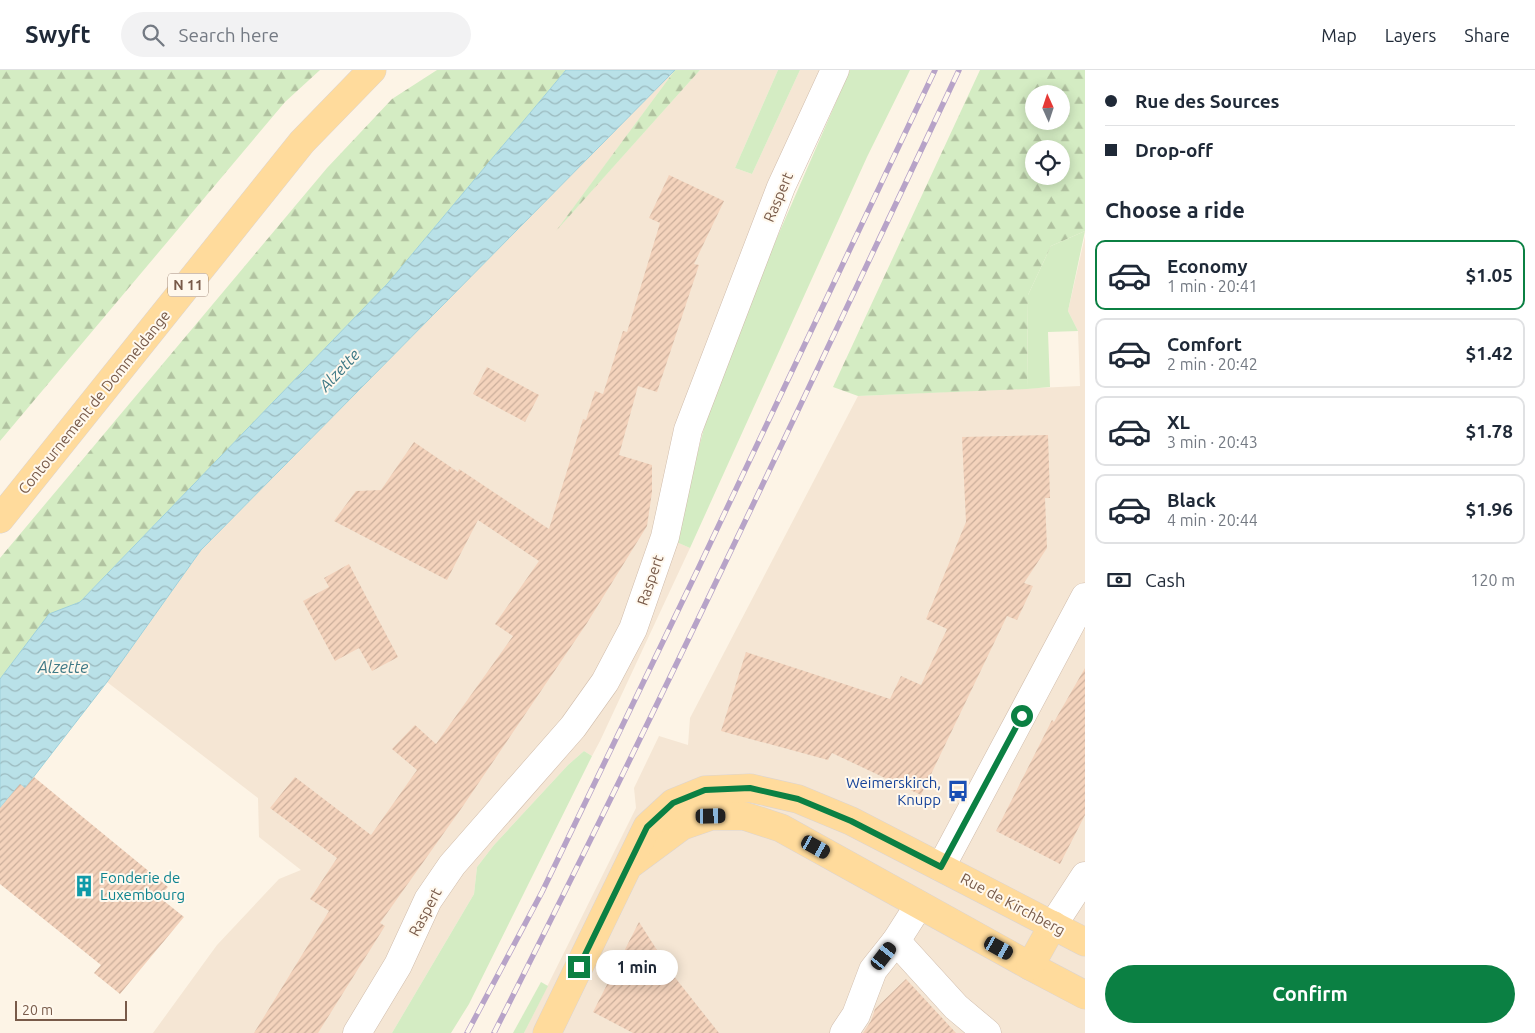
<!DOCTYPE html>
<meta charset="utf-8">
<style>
body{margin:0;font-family:Ubuntu,sans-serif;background:#f2f2f3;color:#1f2937;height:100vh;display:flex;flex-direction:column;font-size:19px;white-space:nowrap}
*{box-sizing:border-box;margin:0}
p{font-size:16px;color:#747a83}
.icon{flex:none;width:28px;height:28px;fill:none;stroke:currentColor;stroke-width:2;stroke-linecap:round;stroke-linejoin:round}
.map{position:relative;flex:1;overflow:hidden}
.side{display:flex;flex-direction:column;background:#fff;width:450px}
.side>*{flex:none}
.banner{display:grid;align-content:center;height:110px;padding:0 20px;background:#fff}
.needle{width:32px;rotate:357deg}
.tools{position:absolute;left:1025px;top:15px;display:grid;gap:10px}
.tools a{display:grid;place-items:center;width:45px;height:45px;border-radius:50%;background:#fff;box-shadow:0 2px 12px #0003;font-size:25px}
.scale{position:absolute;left:15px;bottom:12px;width:112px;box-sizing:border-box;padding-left:5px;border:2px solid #785a49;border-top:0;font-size:14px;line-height:18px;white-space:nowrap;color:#785a49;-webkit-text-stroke:4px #fff8ed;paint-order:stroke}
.end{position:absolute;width:22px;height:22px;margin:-11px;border:6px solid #0b8043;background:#fff;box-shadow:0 0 0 2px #fff}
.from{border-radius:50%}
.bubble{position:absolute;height:35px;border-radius:18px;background:#fff;box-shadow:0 2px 12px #0003;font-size:16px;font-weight:700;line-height:35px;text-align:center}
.car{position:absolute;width:15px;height:30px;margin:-15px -8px;border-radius:6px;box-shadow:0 0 4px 1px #0007;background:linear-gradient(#222 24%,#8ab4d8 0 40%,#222 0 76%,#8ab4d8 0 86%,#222 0)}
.banner b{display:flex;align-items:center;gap:18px;height:48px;font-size:19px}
.banner b+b{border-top:1px solid #e0e1e3}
.banner i{width:12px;height:12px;background:#1f2937}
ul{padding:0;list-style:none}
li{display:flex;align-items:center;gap:15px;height:70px;margin:0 10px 8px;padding:0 10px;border:2px solid #e0e1e3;border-radius:10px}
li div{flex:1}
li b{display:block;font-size:19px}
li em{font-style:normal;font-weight:700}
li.selected{border-color:#0b8043}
li>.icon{width:45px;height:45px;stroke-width:1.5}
h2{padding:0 20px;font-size:22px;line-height:60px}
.pay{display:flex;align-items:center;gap:12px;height:55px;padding:0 20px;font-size:19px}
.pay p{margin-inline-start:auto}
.primary-button{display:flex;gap:10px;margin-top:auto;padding:10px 20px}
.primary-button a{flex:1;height:58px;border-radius:30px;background:#0b8043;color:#fff;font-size:20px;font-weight:700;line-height:58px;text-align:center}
header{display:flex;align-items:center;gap:30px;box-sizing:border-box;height:70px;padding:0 25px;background:#fff;border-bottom:1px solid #e0e1e3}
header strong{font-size:24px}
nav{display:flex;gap:28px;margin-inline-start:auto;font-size:18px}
.search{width:350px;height:45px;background:#f2f2f3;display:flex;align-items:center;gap:12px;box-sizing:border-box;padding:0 18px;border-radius:28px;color:#747a83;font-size:19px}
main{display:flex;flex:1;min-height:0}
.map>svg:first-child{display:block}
</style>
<header>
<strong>Swyft</strong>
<div class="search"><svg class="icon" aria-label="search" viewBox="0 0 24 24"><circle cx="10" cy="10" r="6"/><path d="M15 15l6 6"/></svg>Search here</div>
<nav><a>Map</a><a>Layers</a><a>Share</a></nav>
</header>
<main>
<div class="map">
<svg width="1085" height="963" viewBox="0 0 1085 963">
<defs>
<pattern id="forest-firs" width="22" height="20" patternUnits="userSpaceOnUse" patternTransform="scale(1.25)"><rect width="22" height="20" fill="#d4ecc3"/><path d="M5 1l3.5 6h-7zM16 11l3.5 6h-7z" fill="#b1c2a0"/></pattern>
<pattern id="water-waves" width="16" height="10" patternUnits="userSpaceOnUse" patternTransform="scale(1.25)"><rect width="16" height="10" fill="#b9e1e8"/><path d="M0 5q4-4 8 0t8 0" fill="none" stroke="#9bb9be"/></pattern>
<pattern id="building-hatch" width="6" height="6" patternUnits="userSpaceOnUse" patternTransform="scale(1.25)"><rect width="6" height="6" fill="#f4d3bc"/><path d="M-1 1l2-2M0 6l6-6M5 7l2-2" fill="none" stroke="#caae9b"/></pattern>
</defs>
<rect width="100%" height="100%" fill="#fdf4e6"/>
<g fill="#f5e6d4">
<polygon points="675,0 561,155 700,0 778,0 735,98 752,104 800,0 835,0 781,117 665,467 690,478 600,671 592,686 584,681 568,695 494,775 477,797 474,824 392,963 153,963 217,875 279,809 301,800 259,767 258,728 107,612 201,480"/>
<polygon points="1085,166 1085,963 524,963 636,738 634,718 659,666 688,675 690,648 858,326 1080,316 1078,261 1068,241"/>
</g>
<g fill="#d4ecc3">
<polygon points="778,0 800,0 752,104 735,98"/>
<polygon points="850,0 910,0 867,87 690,478 674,471 706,351 749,232"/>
<polygon points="1085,161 1068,241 1078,261 1048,262 1050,317 1027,319 1028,225 1051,176"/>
<polygon points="584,681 592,686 469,934 451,963 392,963 474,824 477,797 494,775 568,695"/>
<polygon points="541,912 548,916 524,963 513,963"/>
</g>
<g fill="url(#forest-firs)" fill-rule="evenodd">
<polygon points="0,0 320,0 285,32 0,371"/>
<polygon points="437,0 566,0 388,213 80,532 49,545 0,609 0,488 327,98 392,29"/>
<polygon points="675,0 700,0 556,161"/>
<path d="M980,0H1085V161L1051,176L1028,225L1027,319L858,326L833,317ZM1034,24H1061V51H1034ZM1034,79H1061V106H1034Z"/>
</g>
<polygon fill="url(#water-waves)" stroke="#9fd1db" points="566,0 675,0 201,480 107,612 25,718 20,714 0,738 0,609 49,544 80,532 388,213"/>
<g fill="url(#building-hatch)">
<polygon points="669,105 724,131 694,194 699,195 657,322 638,316 619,385 652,395 652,422 647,456 587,553 463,736 380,853 385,856 318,963 254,963 329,841 310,829 337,788 270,738 295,707 371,765 417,700 392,679 415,655 436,674 513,566 495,554 539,491 478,450 447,510 334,451 356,421 381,420 414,372 458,402 459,399 549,459 583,349 586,350 595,321 603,324 623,261 627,262 660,153 649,148"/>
<polygon points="487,297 539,325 525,352 473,324"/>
<polygon points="1048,365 1050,428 1045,428 1047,478 1024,513 1033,516 1017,550 1007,546 921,725 832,683 828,690 721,661 746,582 890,629 901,606 921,615 947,559 926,549 966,452 962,367"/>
<polygon points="349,494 398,587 372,601 359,578 335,591 303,531 329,517 324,508"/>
<polygon points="1085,598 1085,745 1060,794 996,761 1052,650 1054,652"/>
<polygon points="34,707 168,817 159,827 184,847 120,924 94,903 101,895 0,814 0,738 20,714 25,718"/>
<polygon points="639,852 673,905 719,963 633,963 593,942"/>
<polygon points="906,909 956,963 863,963 871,951 875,939"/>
</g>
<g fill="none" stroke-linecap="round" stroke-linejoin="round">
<g stroke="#d0bcab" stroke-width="29">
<g id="minor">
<polyline points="941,797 1085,527"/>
<polyline points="1053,855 1085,806"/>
<polyline points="896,871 956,937 987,963"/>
<polyline points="357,963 398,895 428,830 452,795 573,657 605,612 633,559 665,467 688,360 781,117 835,0"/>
<polyline points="844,963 856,945 873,900 896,871 919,835"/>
</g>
</g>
<g stroke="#dcd4d0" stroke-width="29">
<g id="major">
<polyline points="0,449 302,72 372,0"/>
<polyline points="632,793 682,756 711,746 744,746 781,758 1030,896 1085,925"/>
<polyline points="1030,896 1053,855"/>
<polyline points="547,963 647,757 673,733 705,720 750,718 798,729 851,751 1085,872"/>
</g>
</g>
<use href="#minor" stroke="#fff" stroke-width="28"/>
<use href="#major" stroke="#ffdb9c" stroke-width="28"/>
<g stroke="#b7a3c8" stroke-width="5.5">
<g id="rail">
<polyline points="467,963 542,822 699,497 935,0"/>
<path d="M494,963C655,645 807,322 959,0"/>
</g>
</g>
<use href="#rail" stroke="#fff8ed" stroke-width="4" stroke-dasharray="11" stroke-linecap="butt"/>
</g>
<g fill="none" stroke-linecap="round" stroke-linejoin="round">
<polyline stroke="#0b8043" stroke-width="6" points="579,897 647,757 673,733 705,720 750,718 798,729 851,751 941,797 1022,646"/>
</g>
<defs>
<g id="bus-bare" transform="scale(1.725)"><path d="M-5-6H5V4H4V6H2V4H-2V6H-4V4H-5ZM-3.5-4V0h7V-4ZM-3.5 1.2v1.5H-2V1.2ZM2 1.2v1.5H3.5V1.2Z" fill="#1a4fb4" stroke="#fff8ed" stroke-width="2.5" paint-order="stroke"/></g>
<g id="building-bare" transform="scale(1.725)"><path d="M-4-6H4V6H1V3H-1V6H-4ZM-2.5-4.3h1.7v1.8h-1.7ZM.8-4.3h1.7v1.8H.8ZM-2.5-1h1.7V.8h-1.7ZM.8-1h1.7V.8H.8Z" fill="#0f9aa8" stroke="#fff8ed" stroke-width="2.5" paint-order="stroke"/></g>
</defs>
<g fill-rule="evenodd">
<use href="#bus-bare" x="958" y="721"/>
<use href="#building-bare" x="84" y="816"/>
</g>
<g text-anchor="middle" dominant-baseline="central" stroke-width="4" stroke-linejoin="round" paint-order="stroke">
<rect fill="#fff8ed" stroke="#a0897a" stroke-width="1" x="168" y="203.5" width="40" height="23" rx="4"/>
<g font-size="14" font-weight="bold" fill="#785a49">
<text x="188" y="215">N 11</text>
</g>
<g font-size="15" fill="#785a49" stroke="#fff8ed">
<text transform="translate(778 127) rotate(-67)">Raspert</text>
<text transform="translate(94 332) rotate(-51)">Contournement de Dommeldange</text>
<text transform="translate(650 510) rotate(-71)">Raspert</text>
<text transform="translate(1013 834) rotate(28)">Rue de Kirchberg</text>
<text transform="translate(425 842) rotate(-62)">Raspert</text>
</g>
<g font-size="15" fill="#164399" stroke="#fff8ed" text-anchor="end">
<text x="941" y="712">Weimerskirch,<tspan x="941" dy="17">Knupp</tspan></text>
</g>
<g font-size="15" fill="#0d838f" stroke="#fff8ed" text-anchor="start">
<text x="100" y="807">Fonderie de<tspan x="100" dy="17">Luxembourg</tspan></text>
</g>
<g font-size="16" font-style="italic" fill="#3f7986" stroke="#fff8ed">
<text transform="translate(339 300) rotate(-47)">Alzette</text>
<text x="63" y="597">Alzette</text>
</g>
</g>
</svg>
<div class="tools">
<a><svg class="needle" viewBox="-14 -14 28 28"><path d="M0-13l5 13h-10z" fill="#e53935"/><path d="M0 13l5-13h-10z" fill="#747a83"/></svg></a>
<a><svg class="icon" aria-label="locate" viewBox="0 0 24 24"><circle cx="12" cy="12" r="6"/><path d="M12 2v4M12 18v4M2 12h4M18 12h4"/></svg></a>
</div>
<div class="scale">20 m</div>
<i class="end from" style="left:1022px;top:646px"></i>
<i class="end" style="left:579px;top:897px"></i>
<div class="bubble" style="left:596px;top:880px;width:82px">1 min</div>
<i class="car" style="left:711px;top:746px;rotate:89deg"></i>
<i class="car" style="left:816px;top:777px;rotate:119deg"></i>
<i class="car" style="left:999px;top:878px;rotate:119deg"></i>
<i class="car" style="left:884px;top:886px;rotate:38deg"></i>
</div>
<section class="side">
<div class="banner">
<b><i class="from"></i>Rue des Sources</b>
<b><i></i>Drop-off</b>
</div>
<h2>Choose a ride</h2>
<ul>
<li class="selected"><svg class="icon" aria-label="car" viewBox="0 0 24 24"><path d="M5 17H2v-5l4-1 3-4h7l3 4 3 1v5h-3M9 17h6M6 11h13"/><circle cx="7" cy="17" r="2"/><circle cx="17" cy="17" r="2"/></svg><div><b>Economy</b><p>1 min · 20:41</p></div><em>$1.05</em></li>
<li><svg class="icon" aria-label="car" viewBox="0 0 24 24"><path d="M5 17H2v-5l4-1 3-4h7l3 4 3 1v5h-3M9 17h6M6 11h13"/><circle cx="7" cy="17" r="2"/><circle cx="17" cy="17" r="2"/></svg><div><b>Comfort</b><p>2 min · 20:42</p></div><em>$1.42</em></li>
<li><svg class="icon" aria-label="car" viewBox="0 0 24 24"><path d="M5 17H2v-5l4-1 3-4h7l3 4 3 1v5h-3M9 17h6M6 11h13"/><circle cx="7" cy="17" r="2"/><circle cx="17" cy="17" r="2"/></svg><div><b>XL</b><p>3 min · 20:43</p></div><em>$1.78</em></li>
<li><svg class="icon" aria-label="car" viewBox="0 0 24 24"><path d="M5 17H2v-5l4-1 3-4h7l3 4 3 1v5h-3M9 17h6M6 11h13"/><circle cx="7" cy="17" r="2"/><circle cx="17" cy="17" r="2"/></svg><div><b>Black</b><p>4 min · 20:44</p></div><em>$1.96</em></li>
</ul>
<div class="pay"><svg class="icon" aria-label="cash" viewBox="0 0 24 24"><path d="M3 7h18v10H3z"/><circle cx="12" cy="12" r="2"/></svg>Cash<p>120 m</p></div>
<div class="primary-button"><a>Confirm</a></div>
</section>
</main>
